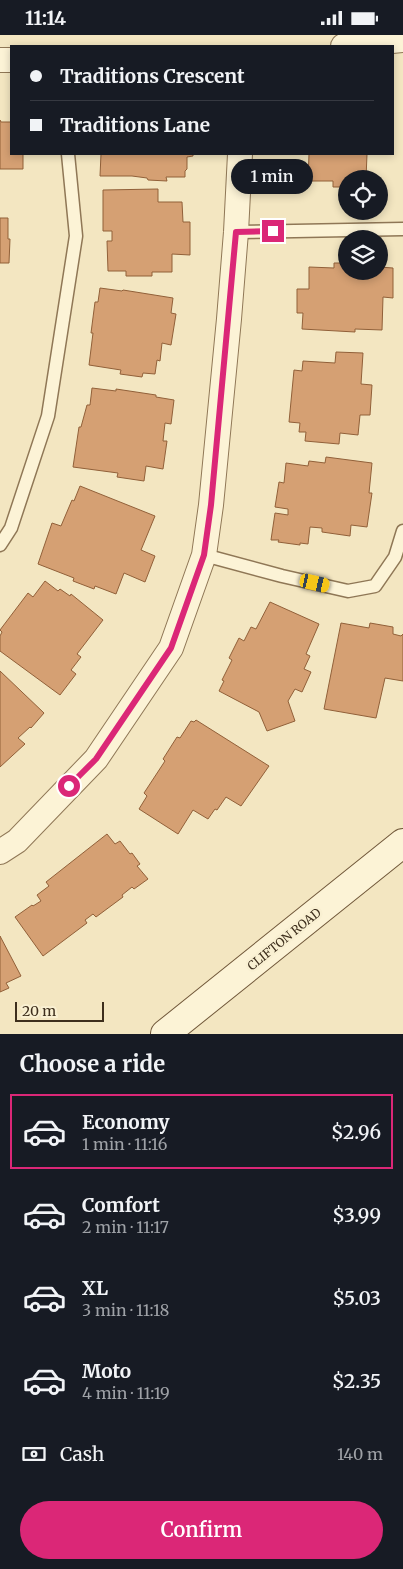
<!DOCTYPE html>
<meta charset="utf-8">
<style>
body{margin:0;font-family:Merriweather,serif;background:#242831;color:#f1f3f6;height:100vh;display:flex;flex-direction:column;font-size:19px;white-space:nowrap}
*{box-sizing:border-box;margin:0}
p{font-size:16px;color:#9ea1a6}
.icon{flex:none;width:28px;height:28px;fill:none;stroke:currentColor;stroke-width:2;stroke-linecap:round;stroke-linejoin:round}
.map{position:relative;height:999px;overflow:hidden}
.side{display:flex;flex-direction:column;background:#171b24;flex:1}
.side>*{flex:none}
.top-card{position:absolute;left:10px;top:10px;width:384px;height:110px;border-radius:0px;box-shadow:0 2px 8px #0003;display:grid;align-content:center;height:110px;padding:0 20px;background:#171b24}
.controls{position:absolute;left:338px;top:135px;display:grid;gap:10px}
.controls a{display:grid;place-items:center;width:50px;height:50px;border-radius:50%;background:#171b24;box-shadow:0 2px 8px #0003;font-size:25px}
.scale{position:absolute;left:15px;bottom:12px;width:89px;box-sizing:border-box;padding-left:5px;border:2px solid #3d2e1c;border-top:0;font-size:14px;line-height:18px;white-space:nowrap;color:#3d2e1c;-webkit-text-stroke:4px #f9f0d2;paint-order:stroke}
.end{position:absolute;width:22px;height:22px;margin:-11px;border:6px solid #db2777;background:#fff;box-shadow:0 0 0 2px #fff}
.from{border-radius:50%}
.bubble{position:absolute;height:35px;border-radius:18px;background:#171b24;box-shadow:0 2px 8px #0003;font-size:16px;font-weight:600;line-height:35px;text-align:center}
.car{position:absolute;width:15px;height:30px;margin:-15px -8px;border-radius:6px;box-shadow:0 0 4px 1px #0007;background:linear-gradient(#f5c518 24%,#345 0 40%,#f5c518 0 76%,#345 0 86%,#f5c518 0)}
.top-card b{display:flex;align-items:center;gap:18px;height:48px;font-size:19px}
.top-card b+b{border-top:1px solid #363941}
.top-card i{width:12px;height:12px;background:#f1f3f6}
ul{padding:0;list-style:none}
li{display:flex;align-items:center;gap:15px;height:75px;margin:0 10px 8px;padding:0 10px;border:2px solid transparent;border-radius:0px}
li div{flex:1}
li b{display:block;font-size:19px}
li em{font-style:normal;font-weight:600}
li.selected{border-color:#db2777}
li>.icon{width:45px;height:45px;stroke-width:1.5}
h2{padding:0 20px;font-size:22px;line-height:60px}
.pay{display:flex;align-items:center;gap:12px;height:55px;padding:0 20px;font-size:19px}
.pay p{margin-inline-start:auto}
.action{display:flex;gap:10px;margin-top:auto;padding:10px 20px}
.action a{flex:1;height:58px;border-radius:30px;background:#db2777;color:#fff;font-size:20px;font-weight:600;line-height:58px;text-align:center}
.status{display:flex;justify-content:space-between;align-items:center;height:35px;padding:0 25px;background:#171b24;direction:ltr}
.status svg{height:14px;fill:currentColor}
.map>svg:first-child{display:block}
</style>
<div class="status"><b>11:14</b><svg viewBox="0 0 49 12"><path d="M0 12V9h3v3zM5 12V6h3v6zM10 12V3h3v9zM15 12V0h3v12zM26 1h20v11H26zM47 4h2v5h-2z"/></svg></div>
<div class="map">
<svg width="403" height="999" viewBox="0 0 403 999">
<rect width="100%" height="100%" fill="#f3e6c1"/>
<g fill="#d5a073" stroke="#916039">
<polygon points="0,85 1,87 11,87 11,119 23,119 23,134 0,134"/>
<polygon points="101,119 193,119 193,121 187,122 187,134 185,136 185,142 166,142 167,146 148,145 147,143 132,141 100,141"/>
<polygon points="309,119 367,119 366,144 346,144 346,152 333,152 333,146 308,146"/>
<polygon points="158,154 158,167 182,167 183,187 190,187 190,220 172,219 172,237 152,237 152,241 126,241 126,236 108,236 107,206 112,206 112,196 103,196 103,155"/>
<polygon points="0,183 8,183 8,204 10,204 9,228 0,228"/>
<polygon points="334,228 346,228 346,236 379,236 379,232 393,233 393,263 383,262 382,295 355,294 355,297 302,294 303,278 297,278 297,254 309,254 309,232 334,233"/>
<polygon points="100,253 122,256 123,255 173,263 171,278 176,279 171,310 162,308 160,326 157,325 155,339 143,338 142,342 120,339 121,335 89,330 93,298 91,298 95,267 98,267"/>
<polygon points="336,317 363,318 361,349 372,350 370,380 360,380 358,400 340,398 339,409 305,406 306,397 299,397 300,388 289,387 294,335 302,336 303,326 335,328"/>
<polygon points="92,353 116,356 116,354 156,360 156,362 174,365 171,389 165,388 163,406 167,406 163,434 146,431 144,446 117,442 118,438 73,432 79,392 81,392 87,370 90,370"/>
<polygon points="326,422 372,428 369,458 372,458 367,492 351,490 350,501 322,497 322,493 310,492 308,509 300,508 300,510 278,507 279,505 271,505 275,478 288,480 288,474 275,472 279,447 284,448 286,428 308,431 309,426 325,428"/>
<polygon points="80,451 155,481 141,515 155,521 145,547 124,538 116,559 95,551 94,554 73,546 74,543 38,529 52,488 61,491 72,465 74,466"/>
<polygon points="45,546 58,556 60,554 70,561 71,559 103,585 77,619 81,622 71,635 76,639 60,660 0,616 0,601 2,597 0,595 28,558 33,562"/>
<polygon points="270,567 319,589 306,619 310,621 304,634 311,637 302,657 295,654 288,666 295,686 267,696 259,677 219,656 224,646 222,645 232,625 229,623 239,603 244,606 251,592 256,594"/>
<polygon points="341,588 369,593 370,588 393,592 393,599 401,601 403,599 403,646 385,643 376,683 324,674"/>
<polygon points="0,636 44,678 31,693 30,692 18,703 25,709 0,732"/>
<polygon points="196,685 269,731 241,771 226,762 217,775 215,774 208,784 193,775 178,799 139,774 147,761 144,758 165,726 163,724 177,702 180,703 191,686 194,687"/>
<polygon points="107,799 115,809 120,806 130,819 132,818 140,829 137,831 148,844 134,854 132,852 122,860 123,862 96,882 93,879 85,885 87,888 43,921 15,882 32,870 33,871 41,866 37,860 49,851 46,847"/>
<polygon points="0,901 21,941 6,948 9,953 0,957"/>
</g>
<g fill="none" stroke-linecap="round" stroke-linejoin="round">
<g stroke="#8f7756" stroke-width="15">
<g id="service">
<polyline points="236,197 403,194"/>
<polyline points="0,510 11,493 48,381 76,201 68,119"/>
<polyline points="204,520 282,541 348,556 375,551 395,522 403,496"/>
</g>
</g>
<g stroke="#8f7756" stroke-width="26">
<g id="minor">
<polyline points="343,11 403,5"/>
<polyline points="0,25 11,25"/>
<polyline points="0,817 17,806 96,724 171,613 204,520 211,470 229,284 236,197 240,119"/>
</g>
</g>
<g stroke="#71583a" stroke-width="30">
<polyline id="secondary" points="165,999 403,808"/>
</g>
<use href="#service" stroke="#fcf3d6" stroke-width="12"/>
<use href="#minor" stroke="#fcf3d6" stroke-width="24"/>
<use href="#secondary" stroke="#fcf3d6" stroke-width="28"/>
</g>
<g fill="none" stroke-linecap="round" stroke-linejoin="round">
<polyline stroke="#db2777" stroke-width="6" points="69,751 96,724 171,613 204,520 211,470 236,197 273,196"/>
</g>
<g text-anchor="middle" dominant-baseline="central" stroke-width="5" stroke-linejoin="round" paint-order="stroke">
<g font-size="12" fill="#3d2e1c" stroke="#f9f0d2">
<text transform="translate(284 904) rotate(-39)">CLIFTON ROAD</text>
</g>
</g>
</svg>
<div class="controls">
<a><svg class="icon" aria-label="locate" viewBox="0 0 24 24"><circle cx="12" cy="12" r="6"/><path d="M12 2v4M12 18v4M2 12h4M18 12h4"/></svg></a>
<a><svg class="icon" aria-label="layers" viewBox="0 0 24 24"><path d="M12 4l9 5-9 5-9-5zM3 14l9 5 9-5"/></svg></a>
</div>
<div class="scale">20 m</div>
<i class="end from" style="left:69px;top:751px"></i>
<i class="end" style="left:273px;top:196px"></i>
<div class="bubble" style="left:231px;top:124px;width:82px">1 min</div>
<i class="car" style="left:315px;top:548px;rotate:103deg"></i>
<div class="top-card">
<b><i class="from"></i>Traditions Crescent</b>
<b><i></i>Traditions Lane</b>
</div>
</div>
<section class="side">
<h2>Choose a ride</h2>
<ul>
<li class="selected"><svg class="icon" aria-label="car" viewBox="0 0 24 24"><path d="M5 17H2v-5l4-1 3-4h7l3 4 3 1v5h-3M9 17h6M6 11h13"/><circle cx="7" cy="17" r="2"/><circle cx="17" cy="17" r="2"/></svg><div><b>Economy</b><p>1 min · 11:16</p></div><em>$2.96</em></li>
<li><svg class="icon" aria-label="car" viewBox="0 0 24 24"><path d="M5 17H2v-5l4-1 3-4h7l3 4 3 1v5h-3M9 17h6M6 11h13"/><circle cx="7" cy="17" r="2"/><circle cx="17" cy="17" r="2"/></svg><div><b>Comfort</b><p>2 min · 11:17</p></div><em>$3.99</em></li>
<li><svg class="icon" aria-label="car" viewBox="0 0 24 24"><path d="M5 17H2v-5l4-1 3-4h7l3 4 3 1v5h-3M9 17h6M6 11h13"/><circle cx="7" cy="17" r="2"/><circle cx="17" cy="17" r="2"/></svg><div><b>XL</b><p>3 min · 11:18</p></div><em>$5.03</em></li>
<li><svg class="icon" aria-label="car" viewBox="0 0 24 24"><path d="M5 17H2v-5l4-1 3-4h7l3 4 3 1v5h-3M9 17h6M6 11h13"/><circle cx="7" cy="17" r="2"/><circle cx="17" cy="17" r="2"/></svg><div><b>Moto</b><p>4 min · 11:19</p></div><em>$2.35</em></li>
</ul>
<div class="pay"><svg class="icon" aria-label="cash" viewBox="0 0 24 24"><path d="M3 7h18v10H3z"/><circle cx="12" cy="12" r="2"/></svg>Cash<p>140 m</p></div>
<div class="action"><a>Confirm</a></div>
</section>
